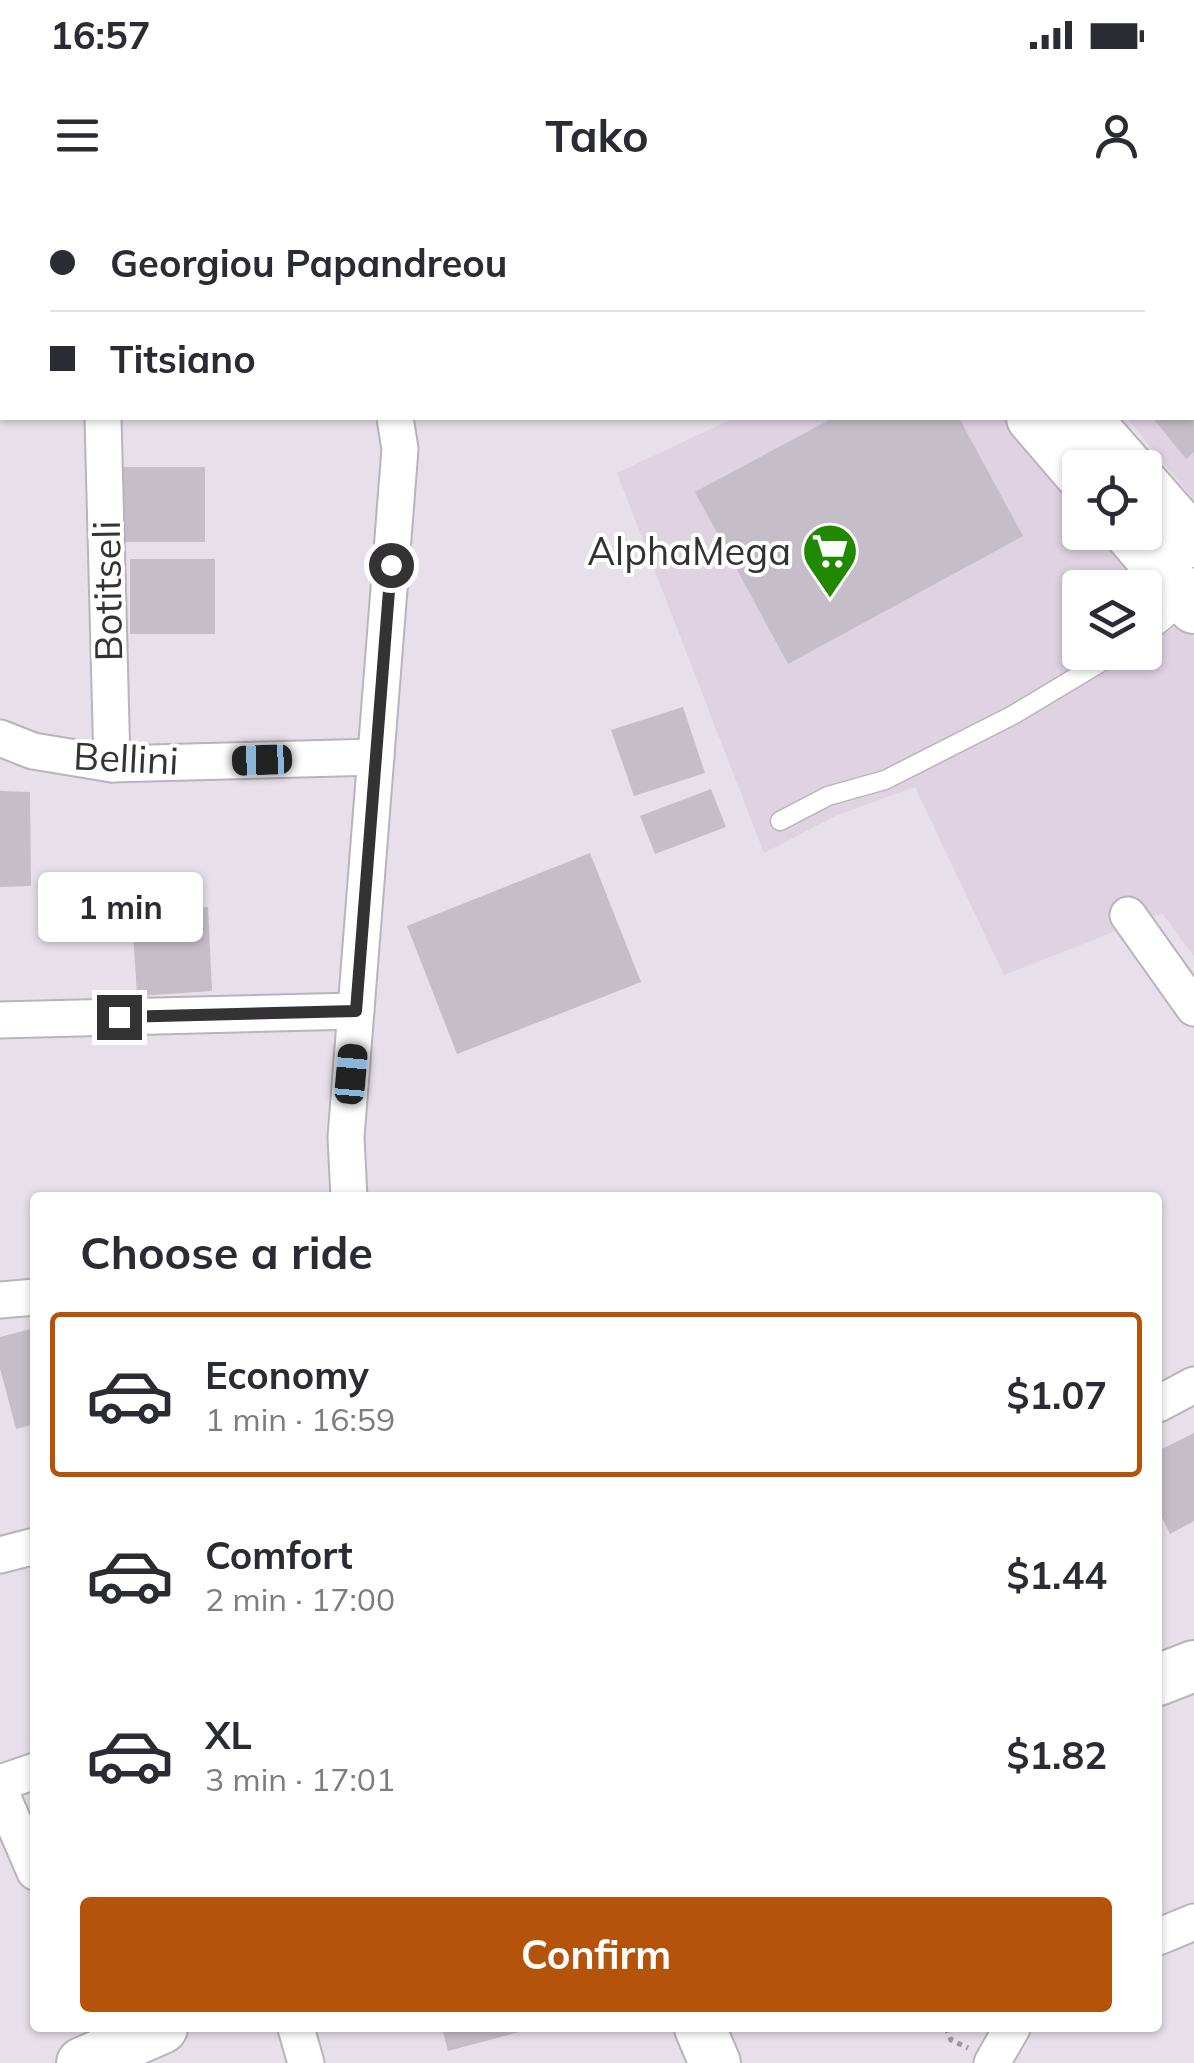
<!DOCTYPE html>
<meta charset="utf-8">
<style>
body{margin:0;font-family:Mulish,sans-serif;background:#f2f2f3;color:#2b2b33;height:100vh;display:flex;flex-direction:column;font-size:38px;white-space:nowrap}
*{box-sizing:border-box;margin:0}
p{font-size:32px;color:#7c7c81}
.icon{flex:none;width:55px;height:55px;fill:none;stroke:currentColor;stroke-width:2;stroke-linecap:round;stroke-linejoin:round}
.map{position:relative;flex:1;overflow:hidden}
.panel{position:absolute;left:30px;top:992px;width:1132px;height:840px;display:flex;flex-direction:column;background:#fff;border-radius:10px;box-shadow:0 2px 8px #0004}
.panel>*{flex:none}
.hud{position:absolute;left:0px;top:0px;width:1195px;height:220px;box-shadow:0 2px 8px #0004;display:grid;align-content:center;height:220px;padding:0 50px;background:#fff}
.buttons{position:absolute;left:1062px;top:250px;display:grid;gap:20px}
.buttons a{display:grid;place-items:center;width:100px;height:100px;border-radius:10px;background:#fff;box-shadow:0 2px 8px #0004;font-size:50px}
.end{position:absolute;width:45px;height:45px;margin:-22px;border:12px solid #353236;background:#fff;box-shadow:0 0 0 5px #fff}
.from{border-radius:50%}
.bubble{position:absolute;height:70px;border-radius:10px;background:#fff;box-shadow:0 2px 8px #0004;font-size:32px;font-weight:700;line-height:70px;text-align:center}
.car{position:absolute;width:30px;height:60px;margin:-30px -15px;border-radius:12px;box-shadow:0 0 8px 2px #0007;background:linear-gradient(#222 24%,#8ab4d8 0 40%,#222 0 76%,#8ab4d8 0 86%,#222 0)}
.hud b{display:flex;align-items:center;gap:35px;height:95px;font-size:38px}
.hud b+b{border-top:2px solid #e1e1e2}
.hud i{width:25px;height:25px;background:#2b2b33}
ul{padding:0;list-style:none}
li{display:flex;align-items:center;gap:30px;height:165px;margin:0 20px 15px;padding:0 30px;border:5px solid transparent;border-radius:10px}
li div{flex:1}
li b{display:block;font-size:38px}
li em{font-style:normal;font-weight:700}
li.active{border-color:#b45309}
li>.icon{width:90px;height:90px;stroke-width:1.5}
h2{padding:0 50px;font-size:45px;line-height:120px}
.cta{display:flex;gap:20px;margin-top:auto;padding:20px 50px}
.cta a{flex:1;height:115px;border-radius:10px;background:#b45309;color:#fff;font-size:40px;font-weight:700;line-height:115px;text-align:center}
.status{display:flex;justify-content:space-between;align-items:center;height:70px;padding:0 50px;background:#fff;direction:ltr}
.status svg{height:28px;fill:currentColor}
header{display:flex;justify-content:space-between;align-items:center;height:130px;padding:0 50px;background:#fff;font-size:45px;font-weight:700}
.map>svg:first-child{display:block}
</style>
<div class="status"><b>16:57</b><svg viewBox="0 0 49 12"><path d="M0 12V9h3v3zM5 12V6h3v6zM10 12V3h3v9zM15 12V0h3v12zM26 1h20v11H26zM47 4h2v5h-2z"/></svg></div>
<header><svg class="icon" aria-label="menu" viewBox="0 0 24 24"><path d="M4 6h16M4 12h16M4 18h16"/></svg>Tako<svg class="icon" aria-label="person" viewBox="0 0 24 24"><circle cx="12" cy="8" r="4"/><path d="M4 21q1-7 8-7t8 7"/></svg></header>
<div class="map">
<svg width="1194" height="1863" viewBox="0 0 1194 1863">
<rect width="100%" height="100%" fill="#e7dfe9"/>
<g fill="#dfd2e1" fill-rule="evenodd">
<polygon points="1194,43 1194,300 1127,218 1192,218"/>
<path d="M734,218H1004L1080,305V332L1104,333L1194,437V756L1162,713L1004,775L915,587L837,615L764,653L617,273ZM1080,388H1145V452H1080Z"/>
</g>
<g fill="#c5bdc7">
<polygon points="833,218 959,218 1023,336 788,464 695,292"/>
<polygon points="1153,218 1194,218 1194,252 1186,259"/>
<rect x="121" y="267" width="84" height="75"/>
<rect x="130" y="359" width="85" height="75"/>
<polygon points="683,507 705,573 634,596 611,530"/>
<polygon points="711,589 726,627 655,654 640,616"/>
<polygon points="0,591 30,592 31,686 0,687"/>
<polygon points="590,653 641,782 457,854 407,726"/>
<polygon points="208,707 212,791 137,796 132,712"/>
<polygon points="35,1128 35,1224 16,1229 0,1168 0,1137"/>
<polygon points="1194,1233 1194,1321 1170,1334 1158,1309 1158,1251"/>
<polygon points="442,1828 531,1828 531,1829 448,1851"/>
</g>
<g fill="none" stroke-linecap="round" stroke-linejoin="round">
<g stroke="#bbb3bc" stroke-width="21">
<g id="lane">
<polyline points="1175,0 1176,2"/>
<polyline points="1145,436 1187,401"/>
<polyline points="780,621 828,596 885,580 1013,515 1118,452"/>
</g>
</g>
<g stroke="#bbb3bc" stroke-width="39">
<g id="street">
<polyline points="342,0 343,2"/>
<polyline points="1192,12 1194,11"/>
<polyline points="0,60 2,61"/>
<polyline points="103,218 112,564"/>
<polyline points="0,538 33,551 112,564 376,557"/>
<polyline points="1128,715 1194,808"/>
<polyline points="0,820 356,811"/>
<polyline points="349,998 346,937 400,249 395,218"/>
<polyline points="0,1100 35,1097"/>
<polyline points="1158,1204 1194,1185"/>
<polyline points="0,1355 35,1346"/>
<polyline points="0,1583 35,1571"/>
<polyline points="0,1591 35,1672"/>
<polyline points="1158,1737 1194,1722"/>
<polyline points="296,1828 306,1863"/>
<polyline points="992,1863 1012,1828"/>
</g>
</g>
<g stroke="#bbb3bc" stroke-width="54">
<g id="secondary">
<polyline points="801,0 804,2"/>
<polyline points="857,0 860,2"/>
<polyline points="1032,218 1080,274"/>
<polyline points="1085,218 1129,268"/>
<polyline points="1145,286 1194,342"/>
<polyline points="1129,332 1194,408"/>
<polyline points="1158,1480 1194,1466"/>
<polyline points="700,1828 715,1863"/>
<polyline points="82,1863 162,1828"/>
</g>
</g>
<g stroke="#9c969e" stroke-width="5" stroke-dasharray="5 5" stroke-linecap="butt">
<polyline points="0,140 2,141"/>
<polyline points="946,1828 951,1840 968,1848"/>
</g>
<use href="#lane" stroke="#fff" stroke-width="18"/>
<use href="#street" stroke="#fff" stroke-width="35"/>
<use href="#secondary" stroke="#fff" stroke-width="50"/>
</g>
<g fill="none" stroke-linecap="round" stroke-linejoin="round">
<polyline stroke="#353236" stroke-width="12" points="119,817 356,811 391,365"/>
</g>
<defs>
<g id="supermarket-pin" transform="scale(2.875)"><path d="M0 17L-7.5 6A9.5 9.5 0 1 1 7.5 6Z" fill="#208900" stroke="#fff"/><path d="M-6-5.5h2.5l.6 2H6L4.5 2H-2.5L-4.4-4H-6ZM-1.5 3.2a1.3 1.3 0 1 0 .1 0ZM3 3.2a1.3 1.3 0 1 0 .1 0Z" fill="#fff"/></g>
</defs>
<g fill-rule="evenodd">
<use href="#supermarket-pin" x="830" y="351"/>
</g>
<g text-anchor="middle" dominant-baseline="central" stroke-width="8" stroke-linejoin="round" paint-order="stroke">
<g font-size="38" fill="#353236" stroke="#fff" text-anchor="end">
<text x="791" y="351">AlphaMega</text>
</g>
<g font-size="38" fill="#353236" stroke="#fff">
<text transform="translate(107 391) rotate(-91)">Botitseli</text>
<text transform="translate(126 558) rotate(3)">Bellini</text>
</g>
</g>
</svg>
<div class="buttons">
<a><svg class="icon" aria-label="locate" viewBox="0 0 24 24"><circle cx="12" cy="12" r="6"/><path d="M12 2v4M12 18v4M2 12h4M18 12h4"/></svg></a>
<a><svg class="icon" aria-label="layers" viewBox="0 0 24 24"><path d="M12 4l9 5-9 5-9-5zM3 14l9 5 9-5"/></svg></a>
</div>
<i class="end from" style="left:391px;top:365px"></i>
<i class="end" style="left:119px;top:817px"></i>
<div class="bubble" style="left:38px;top:672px;width:165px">1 min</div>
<i class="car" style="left:262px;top:560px;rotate:268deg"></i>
<i class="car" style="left:351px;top:874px;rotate:5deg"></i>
<div class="hud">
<b><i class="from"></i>Georgiou Papandreou</b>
<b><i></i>Titsiano</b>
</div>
<section class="panel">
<h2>Choose a ride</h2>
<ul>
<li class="active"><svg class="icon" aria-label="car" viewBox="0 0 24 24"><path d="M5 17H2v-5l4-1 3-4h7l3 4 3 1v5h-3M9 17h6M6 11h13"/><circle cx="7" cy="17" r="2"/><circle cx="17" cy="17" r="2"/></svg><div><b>Economy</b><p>1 min · 16:59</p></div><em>$1.07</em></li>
<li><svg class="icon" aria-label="car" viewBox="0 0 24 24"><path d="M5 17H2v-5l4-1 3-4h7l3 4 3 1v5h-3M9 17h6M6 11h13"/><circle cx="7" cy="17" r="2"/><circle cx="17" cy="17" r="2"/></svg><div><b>Comfort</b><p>2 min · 17:00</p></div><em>$1.44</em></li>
<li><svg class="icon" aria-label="car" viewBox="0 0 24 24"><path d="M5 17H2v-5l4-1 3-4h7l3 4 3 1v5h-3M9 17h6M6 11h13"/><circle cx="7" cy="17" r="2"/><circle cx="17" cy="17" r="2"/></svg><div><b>XL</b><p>3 min · 17:01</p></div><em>$1.82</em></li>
</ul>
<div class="cta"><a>Confirm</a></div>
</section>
</div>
